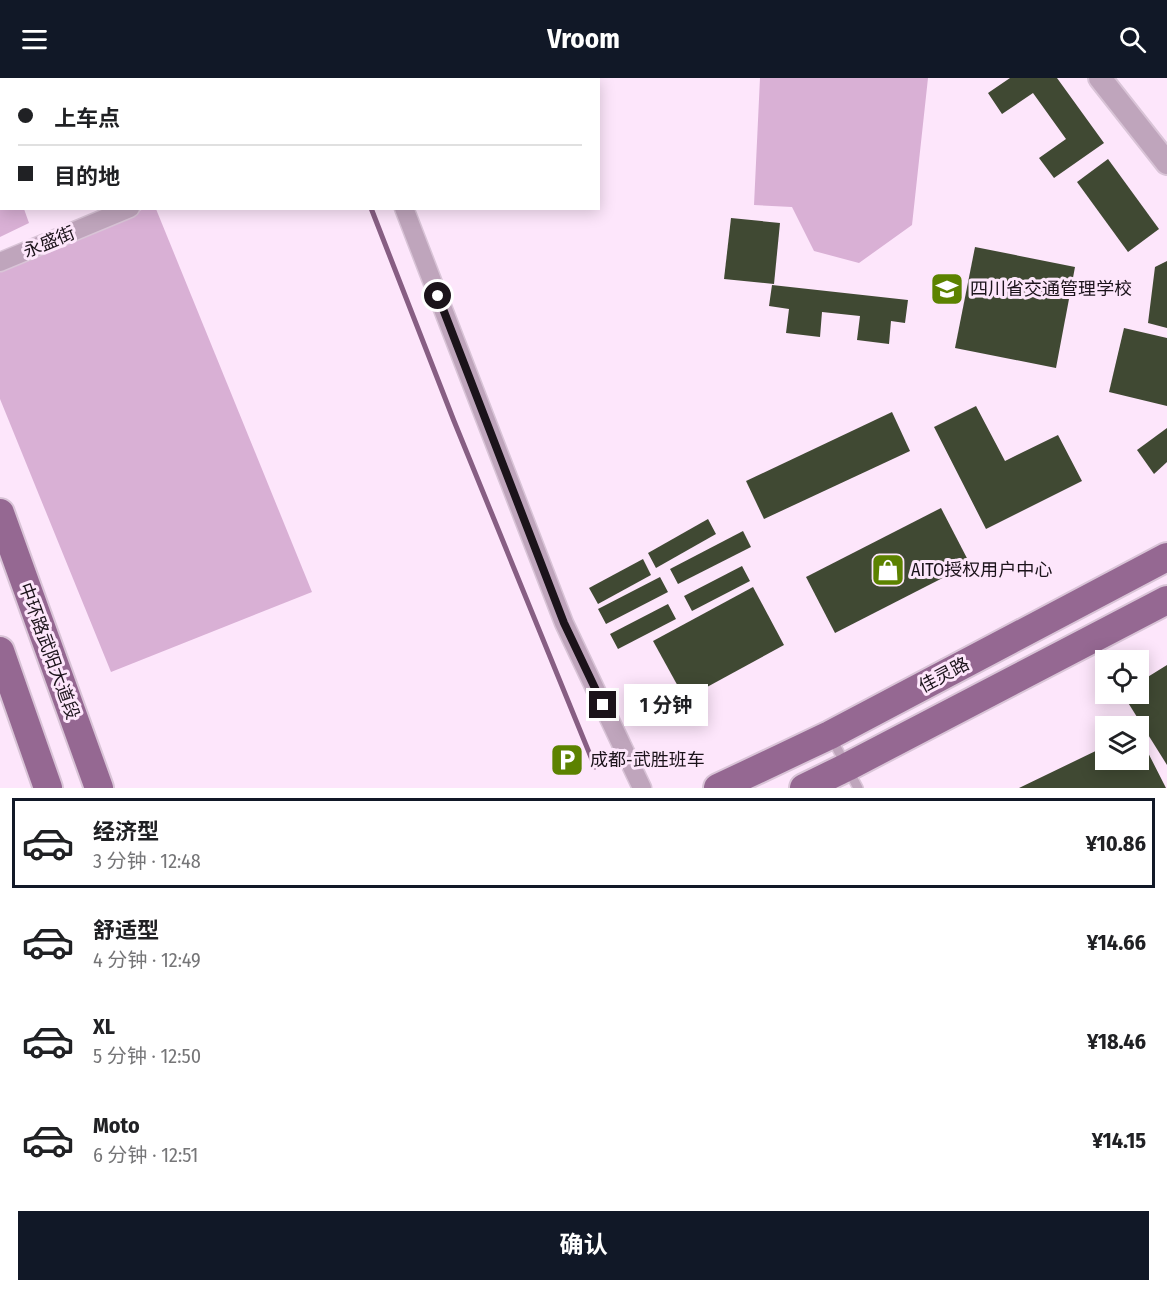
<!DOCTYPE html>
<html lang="zh">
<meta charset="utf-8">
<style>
body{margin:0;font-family:"Fira Sans Condensed","Noto Sans SC",sans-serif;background:#f6f6f6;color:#202124;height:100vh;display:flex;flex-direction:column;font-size:22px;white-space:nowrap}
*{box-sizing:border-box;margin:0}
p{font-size:20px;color:#757577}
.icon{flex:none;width:33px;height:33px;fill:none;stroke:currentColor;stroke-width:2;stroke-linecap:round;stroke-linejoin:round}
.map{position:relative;height:710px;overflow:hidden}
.side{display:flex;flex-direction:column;background:#fff;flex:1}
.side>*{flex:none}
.guide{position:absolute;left:0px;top:0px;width:600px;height:132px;box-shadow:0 3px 15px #0003;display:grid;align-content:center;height:132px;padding:0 18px;background:#fff}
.fabs{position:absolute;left:1095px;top:572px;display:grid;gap:12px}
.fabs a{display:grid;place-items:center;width:54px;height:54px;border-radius:0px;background:#fff;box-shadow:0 3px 15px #0003;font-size:30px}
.end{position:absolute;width:27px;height:27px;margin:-14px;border:8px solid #1b131a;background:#fff;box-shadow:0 0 0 3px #fff}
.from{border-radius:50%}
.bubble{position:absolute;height:42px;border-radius:0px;background:#fff;box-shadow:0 3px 15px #0003;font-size:20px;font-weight:700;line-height:42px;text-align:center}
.guide b{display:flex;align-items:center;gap:21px;height:57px;font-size:22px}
.guide b+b{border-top:2px solid #e0e0e0}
.guide i{width:15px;height:15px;background:#202124}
ul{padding:10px 0 0;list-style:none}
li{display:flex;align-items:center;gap:18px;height:90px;margin:0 12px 9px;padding:0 6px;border:3px solid transparent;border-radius:0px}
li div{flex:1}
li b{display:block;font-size:22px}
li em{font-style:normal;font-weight:700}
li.active{border-color:#111827}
li>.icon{width:54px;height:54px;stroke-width:1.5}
.button{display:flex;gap:12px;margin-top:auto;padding:12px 18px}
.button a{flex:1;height:69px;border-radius:0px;background:#111827;color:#fff;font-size:24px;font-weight:700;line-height:69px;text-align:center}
header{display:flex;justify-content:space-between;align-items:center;height:78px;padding:0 18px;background:#111827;color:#fff;font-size:27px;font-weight:700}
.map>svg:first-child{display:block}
</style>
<header><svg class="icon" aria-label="menu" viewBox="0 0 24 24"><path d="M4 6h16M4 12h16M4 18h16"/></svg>Vroom<svg class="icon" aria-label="search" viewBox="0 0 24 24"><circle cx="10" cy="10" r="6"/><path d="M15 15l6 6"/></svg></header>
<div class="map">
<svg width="1167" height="710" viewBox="0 0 1167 710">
<rect width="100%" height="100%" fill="#fde6fb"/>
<g fill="#d9b0d5">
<polygon points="760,0 928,0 912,147 859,185 814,173 792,129 754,127"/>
<polygon points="0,65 2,69 2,130 24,131 29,145 0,159"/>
<polygon points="144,131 156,131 312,514 111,594 0,321 0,188"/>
</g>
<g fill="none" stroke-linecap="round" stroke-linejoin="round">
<g stroke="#875e83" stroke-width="5">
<polyline points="321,0 321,2"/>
<polyline points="371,130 454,343 595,689"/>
</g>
</g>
<g fill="#404933">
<polygon points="1010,0 1057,0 1104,65 1054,100 1039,80 1066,61 1033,15 1002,36 988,15"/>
<polygon points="1108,81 1159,151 1128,174 1077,104"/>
<polygon points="731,140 780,145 774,206 724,201"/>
<polygon points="975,169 1075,189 1056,290 955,270"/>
<polygon points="1167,183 1167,250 1148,245 1155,189"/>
<polygon points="772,207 908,222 905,245 891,243 889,266 857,262 860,238 822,234 820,259 786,255 789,231 769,228"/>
<polygon points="1124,250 1167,260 1167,328 1109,314"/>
<polygon points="976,328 1005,383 1058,357 1082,403 986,451 934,349"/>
<polygon points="892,334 910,373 764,441 746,403"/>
<polygon points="1167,350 1167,384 1154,396 1137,372"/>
<polygon points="941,430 970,486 835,555 806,499"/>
<polygon points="708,441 716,456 656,490 648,475"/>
<polygon points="743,453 751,469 678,506 670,491"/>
<polygon points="643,481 651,497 598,526 589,510"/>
<polygon points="742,488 750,503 692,533 684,518"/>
<polygon points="660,499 668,514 606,546 598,531"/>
<polygon points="753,509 784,567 685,621 653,563"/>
<polygon points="668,526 676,541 618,571 610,556"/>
<polygon points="1167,587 1167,687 1122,615 1138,615 1138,605"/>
<polygon points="1138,655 1166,710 1019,710 1106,668 1106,681 1138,681"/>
</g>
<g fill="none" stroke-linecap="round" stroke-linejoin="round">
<g stroke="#d9c4d7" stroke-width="12">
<polyline id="service" points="831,659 858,710"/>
</g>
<g stroke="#d9c4d7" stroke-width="21">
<g id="minor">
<polyline points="408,2 410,0"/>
<polyline points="404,130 564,545 642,710"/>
<polyline points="0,184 130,130"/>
</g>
</g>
<g stroke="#d9c4d7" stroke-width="26">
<polyline id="tertiary" points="1100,0 1167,85"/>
</g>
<g stroke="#d9c4d7" stroke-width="32">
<g id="primary">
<polyline points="0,435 99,710"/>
<polyline points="0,573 48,710"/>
<polyline points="718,710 830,657 1167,479"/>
<polyline points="804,710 847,689 1167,522"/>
</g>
</g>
<use href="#service" stroke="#bfa5bc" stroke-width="9"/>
<use href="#minor" stroke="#bfa5bc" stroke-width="18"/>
<use href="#tertiary" stroke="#bfa5bc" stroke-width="22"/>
<use href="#primary" stroke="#956892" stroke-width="28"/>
</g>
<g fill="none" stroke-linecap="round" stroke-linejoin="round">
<polyline stroke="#1b131a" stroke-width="8" points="438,218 564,545 603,627"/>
</g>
<defs>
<g id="school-square" transform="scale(1.725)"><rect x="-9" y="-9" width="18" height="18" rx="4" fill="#5c8200" stroke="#fde6fb"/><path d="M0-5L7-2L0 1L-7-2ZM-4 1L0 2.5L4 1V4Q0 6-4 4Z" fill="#fff"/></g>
<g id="shop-square" transform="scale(1.725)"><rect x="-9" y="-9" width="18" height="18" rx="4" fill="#5c8200" stroke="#fde6fb"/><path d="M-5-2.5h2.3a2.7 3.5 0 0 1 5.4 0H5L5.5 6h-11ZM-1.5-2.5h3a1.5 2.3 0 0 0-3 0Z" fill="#fff"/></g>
<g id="parking-square" transform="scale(1.725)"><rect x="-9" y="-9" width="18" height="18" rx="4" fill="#5c8200" stroke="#fde6fb"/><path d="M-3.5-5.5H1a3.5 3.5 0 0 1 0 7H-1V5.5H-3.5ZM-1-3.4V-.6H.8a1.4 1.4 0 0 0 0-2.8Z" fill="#fff"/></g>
</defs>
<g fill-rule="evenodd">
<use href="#school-square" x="947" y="211"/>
<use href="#shop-square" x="888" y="492"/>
<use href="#parking-square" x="567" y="682"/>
</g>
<g text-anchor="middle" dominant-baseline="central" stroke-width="6" stroke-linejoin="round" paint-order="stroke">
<g font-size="18" fill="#1b131a" stroke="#fde6fb">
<text transform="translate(49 164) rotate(-22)">永盛街</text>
<text transform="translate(49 573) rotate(70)">中环路武阳大道段</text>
<text transform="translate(944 597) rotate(-28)">佳灵路</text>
</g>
<g font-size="18" fill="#1b131a" stroke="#fde6fb" text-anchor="start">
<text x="970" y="211">四川省交通管理学校</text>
<text x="911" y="492">AITO授权用户中心</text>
<text x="590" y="682">成都-武胜班车</text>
</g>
</g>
</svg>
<div class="fabs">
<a><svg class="icon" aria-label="locate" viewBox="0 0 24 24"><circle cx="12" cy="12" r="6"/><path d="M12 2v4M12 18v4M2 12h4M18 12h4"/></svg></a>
<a><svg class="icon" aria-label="layers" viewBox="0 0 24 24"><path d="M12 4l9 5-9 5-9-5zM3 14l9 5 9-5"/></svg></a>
</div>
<i class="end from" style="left:438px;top:218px"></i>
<i class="end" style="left:603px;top:627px"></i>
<div class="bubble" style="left:624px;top:606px;width:84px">1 分钟</div>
<div class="guide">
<b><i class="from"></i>上车点</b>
<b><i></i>目的地</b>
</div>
</div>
<section class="side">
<ul>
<li class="active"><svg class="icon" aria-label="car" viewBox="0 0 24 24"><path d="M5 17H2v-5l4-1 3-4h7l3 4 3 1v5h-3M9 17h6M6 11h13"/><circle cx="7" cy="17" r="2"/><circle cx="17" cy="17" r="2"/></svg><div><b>经济型</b><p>3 分钟 · 12:48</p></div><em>¥10.86</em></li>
<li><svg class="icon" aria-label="car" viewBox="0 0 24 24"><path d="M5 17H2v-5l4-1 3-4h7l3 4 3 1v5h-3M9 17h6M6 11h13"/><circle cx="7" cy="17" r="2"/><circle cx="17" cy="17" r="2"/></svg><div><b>舒适型</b><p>4 分钟 · 12:49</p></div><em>¥14.66</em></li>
<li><svg class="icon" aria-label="car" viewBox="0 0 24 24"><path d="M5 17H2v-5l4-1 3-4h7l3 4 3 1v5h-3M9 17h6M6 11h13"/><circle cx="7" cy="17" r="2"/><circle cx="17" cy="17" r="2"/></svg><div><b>XL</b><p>5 分钟 · 12:50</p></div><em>¥18.46</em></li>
<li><svg class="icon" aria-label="car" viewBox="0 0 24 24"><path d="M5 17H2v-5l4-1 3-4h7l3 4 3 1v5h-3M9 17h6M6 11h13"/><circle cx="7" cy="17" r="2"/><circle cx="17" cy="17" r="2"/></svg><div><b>Moto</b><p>6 分钟 · 12:51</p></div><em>¥14.15</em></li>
</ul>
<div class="button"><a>确认</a></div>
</section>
